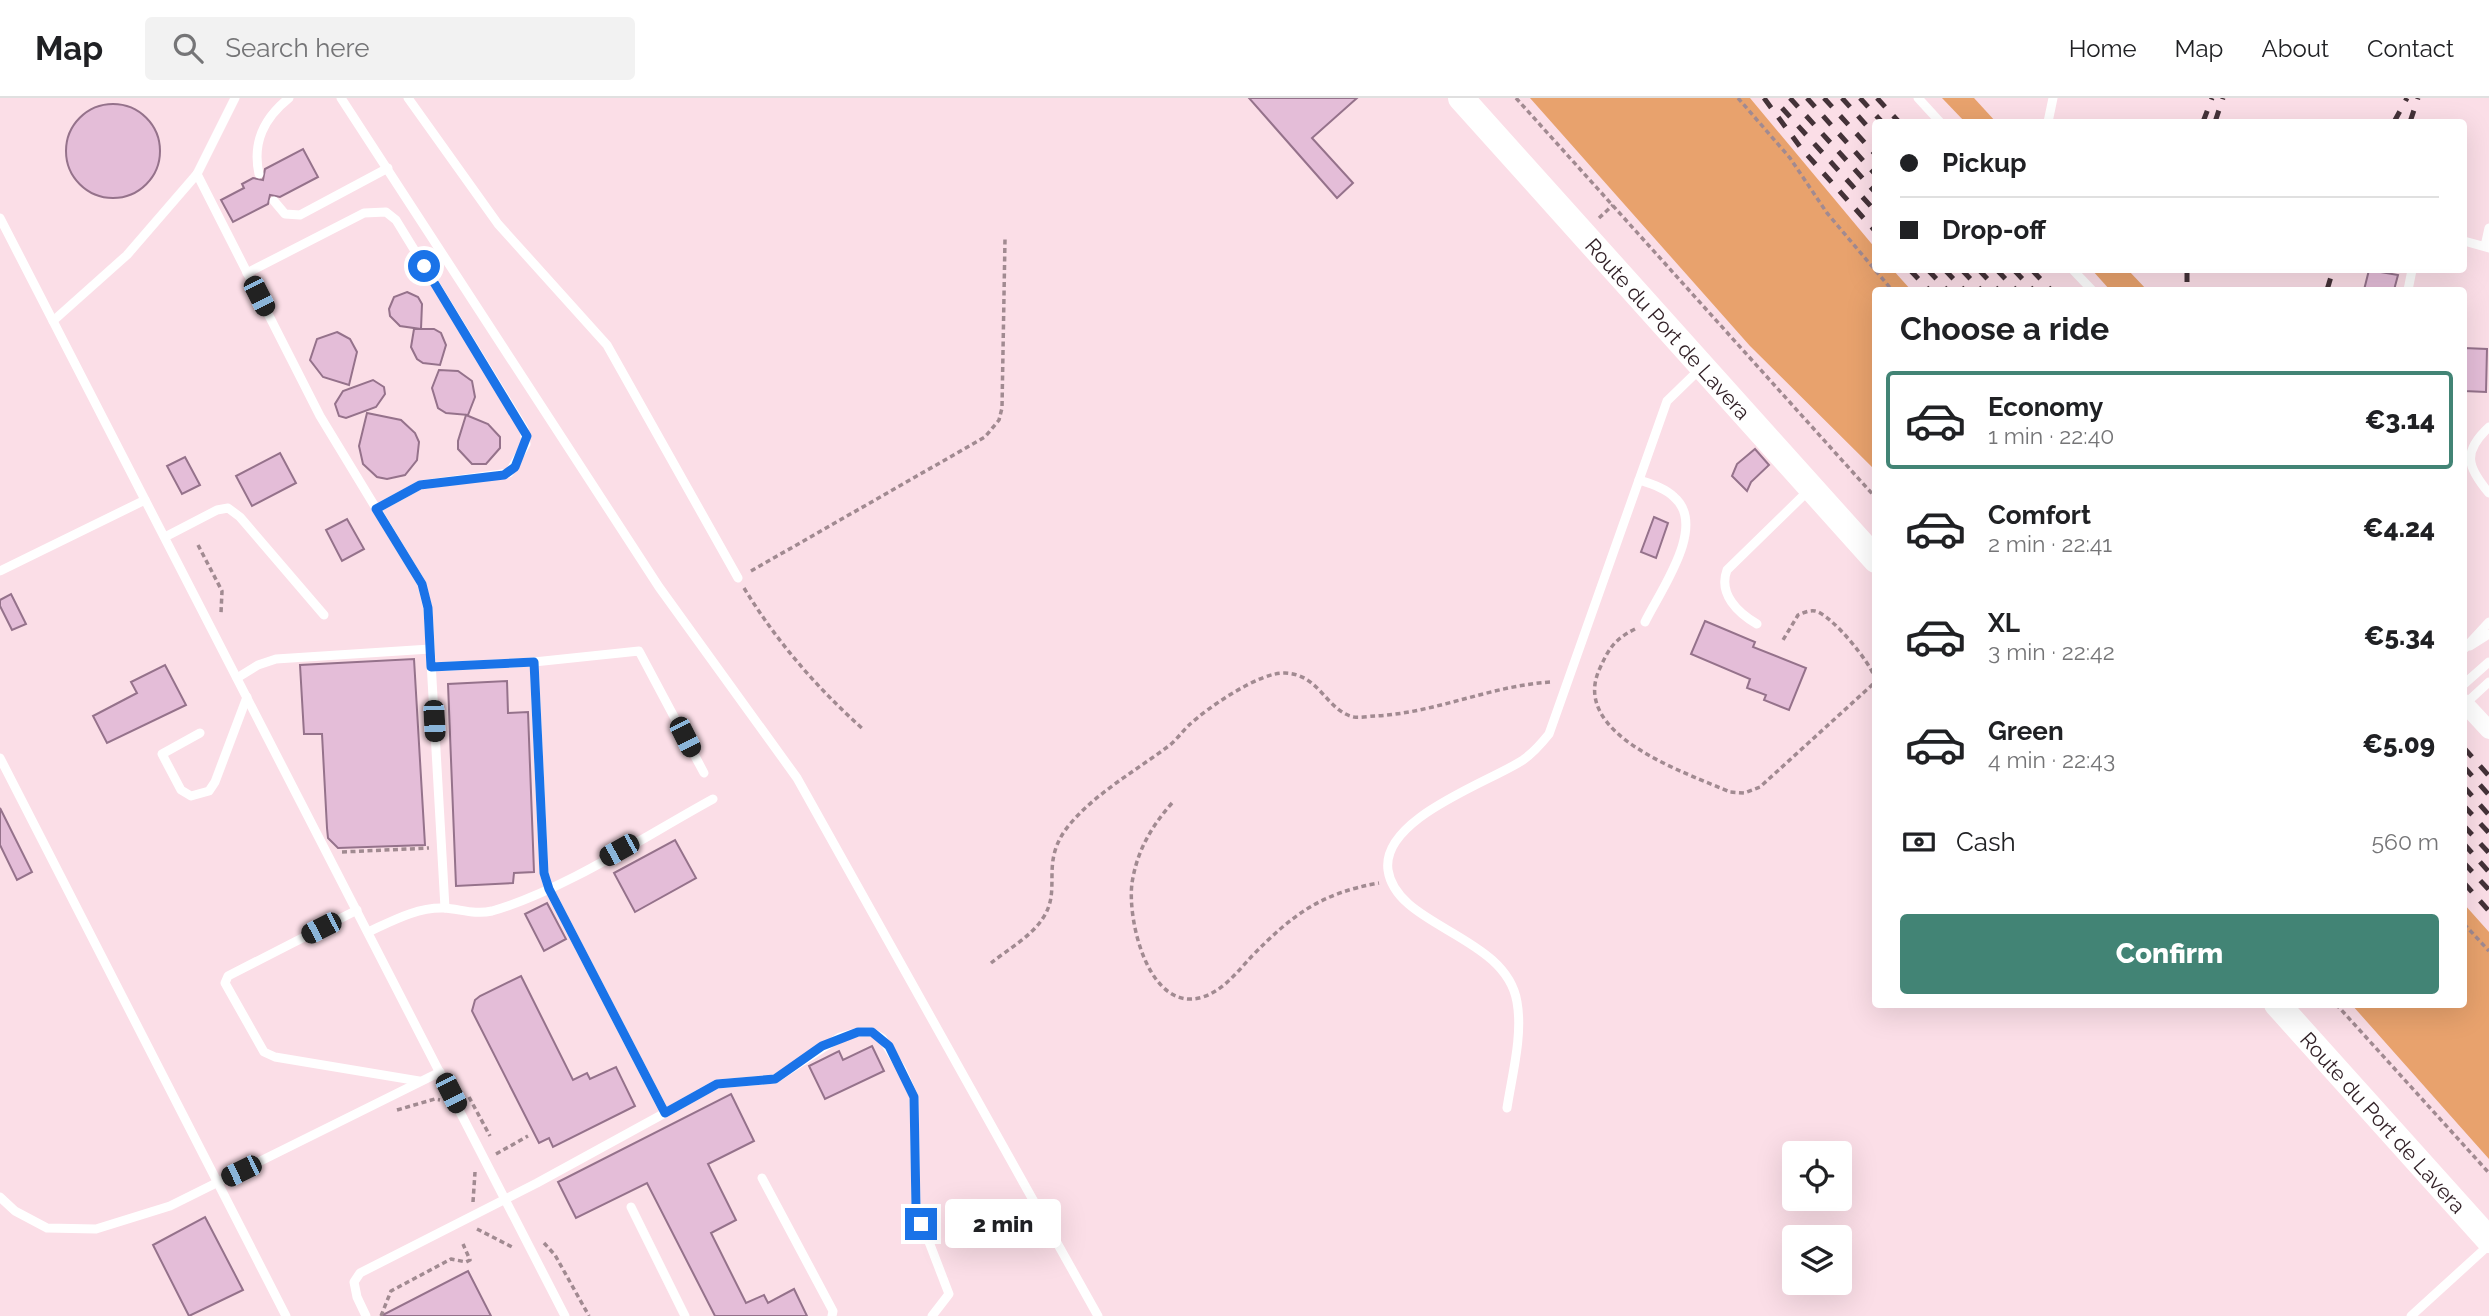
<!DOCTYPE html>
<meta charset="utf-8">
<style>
body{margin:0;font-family:Raleway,sans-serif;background:#f2f2f2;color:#202124;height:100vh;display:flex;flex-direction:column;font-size:26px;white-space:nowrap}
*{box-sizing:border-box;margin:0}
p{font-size:23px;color:#757577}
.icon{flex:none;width:38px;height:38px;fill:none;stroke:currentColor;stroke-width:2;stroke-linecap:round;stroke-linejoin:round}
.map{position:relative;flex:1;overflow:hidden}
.side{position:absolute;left:1872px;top:189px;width:595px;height:721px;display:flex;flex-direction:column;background:#fff;border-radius:7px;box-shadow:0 7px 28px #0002}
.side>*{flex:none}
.top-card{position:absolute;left:1872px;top:21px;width:595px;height:154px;border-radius:7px;box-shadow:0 7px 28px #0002;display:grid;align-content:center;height:154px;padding:0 28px;background:#fff}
.tools{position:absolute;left:1782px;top:1043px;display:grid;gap:14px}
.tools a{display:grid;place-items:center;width:70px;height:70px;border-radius:7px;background:#fff;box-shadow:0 7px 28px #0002;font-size:35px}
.end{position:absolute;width:32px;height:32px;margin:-16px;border:9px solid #1a73e8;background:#fff;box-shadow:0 0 0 4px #fff}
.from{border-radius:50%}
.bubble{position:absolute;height:49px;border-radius:7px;background:#fff;box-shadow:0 7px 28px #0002;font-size:23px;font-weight:800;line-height:49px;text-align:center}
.car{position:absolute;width:21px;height:42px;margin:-21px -10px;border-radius:9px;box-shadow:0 0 5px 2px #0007;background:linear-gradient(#222 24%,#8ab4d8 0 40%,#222 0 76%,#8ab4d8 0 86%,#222 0)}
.top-card b{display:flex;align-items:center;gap:24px;height:66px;font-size:26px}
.top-card b+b{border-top:2px solid #e0e0e0}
.top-card i{width:18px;height:18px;background:#202124}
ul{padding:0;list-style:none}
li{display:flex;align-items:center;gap:21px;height:98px;margin:0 14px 10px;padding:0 14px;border:4px solid transparent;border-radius:7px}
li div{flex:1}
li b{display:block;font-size:26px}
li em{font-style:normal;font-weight:800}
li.selected{border-color:#428475}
li>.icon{width:63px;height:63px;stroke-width:1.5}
h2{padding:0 28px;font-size:32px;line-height:84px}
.pay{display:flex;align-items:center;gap:18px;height:77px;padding:0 28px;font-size:26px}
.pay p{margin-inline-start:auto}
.cta{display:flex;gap:14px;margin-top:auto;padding:14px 28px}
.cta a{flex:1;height:80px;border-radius:7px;background:#428475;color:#fff;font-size:28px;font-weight:800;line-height:80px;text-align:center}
header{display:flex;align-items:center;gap:42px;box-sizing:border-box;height:98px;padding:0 35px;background:#fff;border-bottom:2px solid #e0e0e0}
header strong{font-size:33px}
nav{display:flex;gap:38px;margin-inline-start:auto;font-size:24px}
.search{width:490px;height:63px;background:#f2f2f2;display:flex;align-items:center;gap:18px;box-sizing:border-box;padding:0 24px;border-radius:7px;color:#757577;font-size:26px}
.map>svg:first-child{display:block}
</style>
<header>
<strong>Map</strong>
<div class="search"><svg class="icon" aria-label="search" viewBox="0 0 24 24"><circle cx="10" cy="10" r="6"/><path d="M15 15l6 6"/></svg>Search here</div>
<nav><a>Home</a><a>Map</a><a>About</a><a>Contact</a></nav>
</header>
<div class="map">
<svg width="2489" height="1218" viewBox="0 0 2489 1218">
<rect width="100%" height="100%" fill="#fbdee7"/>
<g fill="#e8a26d">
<polygon points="1530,0 1750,0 1876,151 1876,172 1893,172 1911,192 1876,192 1876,373 1750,248"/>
<polygon points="1942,0 1974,0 1996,24 1965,24"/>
<polygon points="2092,172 2128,172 2147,192 2110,192"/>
<polygon points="2464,806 2489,834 2489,1061 2352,907 2464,906"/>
</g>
<g fill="#e4bdd8" stroke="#95728b" stroke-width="2">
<polygon points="1249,0 1357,0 1312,40 1353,85 1337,100"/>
<circle cx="113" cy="53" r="47"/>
<polygon points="303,51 318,79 280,99 270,97 268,106 233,124 221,102 244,90 242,86 253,80 263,82 265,71"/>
<polygon points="2369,172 2398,177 2394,192 2364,192"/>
<polygon points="407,194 418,199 422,206 421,231 400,228 390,218 389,211 394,199"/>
<polygon points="414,231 434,231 441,235 446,247 440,267 423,265 417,261 411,249"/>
<polygon points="337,234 350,241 357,254 349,287 323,279 310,262 317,241"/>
<polygon points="2464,250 2487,251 2486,294 2464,293"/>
<polygon points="439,272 458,273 472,283 475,299 468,317 446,315 438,310 432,290"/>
<polygon points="373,282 384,289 385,296 376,309 346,320 339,318 335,306 343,293"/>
<polygon points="367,315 401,322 415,335 419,344 417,362 405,377 387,381 377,379 363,366 359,348"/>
<polygon points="466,317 488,326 500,339 500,350 486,366 472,366 458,351 458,343"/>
<polygon points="1755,351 1769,367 1751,384 1747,393 1732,378 1737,366"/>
<polygon points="280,355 296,385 252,408 236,378"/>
<polygon points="185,359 200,387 182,396 167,368"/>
<polygon points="1654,419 1668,425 1656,460 1641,454"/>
<polygon points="347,421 364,451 342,463 326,432"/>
<polygon points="11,496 26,526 12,532 0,508 0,502"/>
<polygon points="1705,523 1755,544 1753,549 1806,570 1789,612 1764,602 1766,597 1747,590 1750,581 1691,556"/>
<polygon points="414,561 425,747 338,750 328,740 327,730 322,636 304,636 300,567"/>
<polygon points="165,567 186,607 107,645 93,618 137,595 131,584"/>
<polygon points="507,583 508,615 528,614 534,774 514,775 513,785 456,788 448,586"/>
<polygon points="0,710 32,774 17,782 0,747"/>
<polygon points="675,742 696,780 635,814 614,775"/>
<polygon points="547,805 566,841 544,853 525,816"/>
<polygon points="521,878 573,982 587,975 590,981 616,969 635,1008 553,1049 549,1040 539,1045 472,913 475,902 480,898"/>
<polygon points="872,948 884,973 825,1001 809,968 839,953 843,962"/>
<polygon points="731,996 754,1043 708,1066 736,1122 711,1135 746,1205 764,1197 768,1205 794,1191 807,1218 715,1218 647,1085 576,1120 558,1084"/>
<polygon points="205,1119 243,1192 189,1218 153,1147"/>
<polygon points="468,1173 491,1218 381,1218"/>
</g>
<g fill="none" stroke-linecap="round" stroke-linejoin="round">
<g stroke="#a18a91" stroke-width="3.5" stroke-dasharray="5 3.5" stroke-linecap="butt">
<polyline points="1516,0 1876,400"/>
<polyline points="1738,0 1790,60 1827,115 1892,192"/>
<polyline points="1599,120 1613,107"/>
<polyline points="198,447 222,493 221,515"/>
<polyline points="751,473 985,339 999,322 1002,310 1005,141"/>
<path d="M744,490C777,544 817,590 864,632"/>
<path d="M1635,531C1615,541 1609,550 1600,570C1568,637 1687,675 1730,694L1744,695L1760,689L1872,587L1875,581C1872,566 1831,516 1815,513C1809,512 1803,515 1798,517L1783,542"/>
<path d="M1172,705C1151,729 1137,753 1132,785C1127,823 1149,916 1203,899C1224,892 1238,873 1252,858C1292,817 1321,795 1379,785"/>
<polyline points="342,754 429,750"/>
<polyline points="2464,826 2489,853"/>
<path d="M991,865C1007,852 1032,838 1043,820C1063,790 1038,764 1070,726C1097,694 1137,672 1170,647C1177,641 1182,634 1188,628C1207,610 1259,574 1285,575C1320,576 1326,613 1354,619C1361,620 1369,618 1375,618C1436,615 1492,587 1552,584"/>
<polyline points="2336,906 2489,1075"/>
<polyline points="469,999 490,1038"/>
<polyline points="397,1012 435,1001 440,1002"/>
<polyline points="496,1056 528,1038"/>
<polyline points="473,1104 475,1074"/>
<polyline points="477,1131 514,1150"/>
<polyline points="544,1145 555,1157 589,1218"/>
<polyline points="381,1218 391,1193 451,1161 466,1164 470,1162 463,1146"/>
</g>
<g stroke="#fff" stroke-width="9">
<polyline points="341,0 659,489 797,680 1098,1218"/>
<polyline points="408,0 498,126 607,247 738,480"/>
<polyline points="1918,0 1940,24"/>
<polyline points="2048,24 2053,0"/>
<polyline points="197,76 320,318 422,486 428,511 445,810"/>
<path d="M259,76C252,44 264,20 289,0"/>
<polyline points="274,103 285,116 300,117 388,70"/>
<polyline points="0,120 565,1218"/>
<polyline points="2464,143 2489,150"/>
<polyline points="2485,148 2489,130"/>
<polyline points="2073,172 2092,192"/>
<polyline points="247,175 364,115 386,114 396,122 524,331 526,346 509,375 420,387 376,411"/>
<polyline points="2408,192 2412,172"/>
<polyline points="53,223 127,157 197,76 235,0"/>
<path d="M2489,329C2462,354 2467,369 2489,395"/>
<path d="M1639,382C1651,386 1665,390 1674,399C1708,428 1660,493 1645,524"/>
<polyline points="165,439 217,412 228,410 240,419 324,517"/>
<polyline points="0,473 145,402"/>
<path d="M1757,526C1738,515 1718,496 1727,472L1810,391"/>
<polyline points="2470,548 2489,536"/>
<polyline points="2464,551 2489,524"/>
<polyline points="431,569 534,564"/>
<polyline points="237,580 258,567 276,561 430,551"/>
<polyline points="2464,586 2489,564"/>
<polyline points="2465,606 2489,584"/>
<polyline points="200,635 162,656 181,692 191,698 209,693 215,684 247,599"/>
<polyline points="0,660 286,1218"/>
<polyline points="357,812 228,878 225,885 264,954 275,959 419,983"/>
<path d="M368,834C392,823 417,809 444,810C460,811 475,817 492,813C563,793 647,737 713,701"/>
<path d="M1507,1010C1512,977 1523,937 1517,904C1506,837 1396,829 1388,772C1381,720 1490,684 1523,662C1533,655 1541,646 1549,636L1667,303L1701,270"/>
<polyline points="665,1015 717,986 775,981 840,939 858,934 872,934 882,940 902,972 914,999 916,1110 949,1196 932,1218"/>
<polyline points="762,1080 833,1213 832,1218"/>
<polyline points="0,1099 15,1113 47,1130 96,1131 170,1108 440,974"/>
<polyline points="631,1109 685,1218"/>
<polyline points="366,1218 357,1199 354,1184 360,1175 537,1085 665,1015 549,791 544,775 534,564 639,553 704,675"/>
<polyline points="2411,1218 2489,1147"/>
</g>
<polyline stroke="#fff" stroke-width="18" points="2464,605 2489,632"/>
<g stroke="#fff" stroke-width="26">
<path id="s1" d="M1461,0L1876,462"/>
<path id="s2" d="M2277,906L2489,1142"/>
</g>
<g stroke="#443238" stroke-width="5" stroke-dasharray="12 12" stroke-linecap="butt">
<polyline points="1764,0 1801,50 1876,134"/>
<polyline points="1790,0 1876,95"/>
<polyline points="1807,0 1876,77"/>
<polyline points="1824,0 1876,57"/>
<polyline points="1842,0 1876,38"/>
<polyline points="1860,0 1882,24"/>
<polyline points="1877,0 1899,24"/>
<polyline points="1782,10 1876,114"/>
<polyline points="2203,24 2212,0"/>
<polyline points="2215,24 2223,0"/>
<polyline points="2394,24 2407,0"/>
<polyline points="2410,24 2418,0"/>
<polyline points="1910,172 1929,192"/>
<polyline points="1928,172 1947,192"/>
<polyline points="1945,172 1964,192"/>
<polyline points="1962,172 1981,192"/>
<polyline points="1979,172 1998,192"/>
<polyline points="1997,172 2016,192"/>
<polyline points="2014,172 2033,192"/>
<polyline points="2032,172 2051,192"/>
<polyline points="2187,172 2187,192"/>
<polyline points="2327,192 2333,172"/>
<polyline points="2464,650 2489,678"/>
<polyline points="2464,669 2489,697"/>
<polyline points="2464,689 2489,717"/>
<polyline points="2464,708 2489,735"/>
<polyline points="2464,728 2489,755"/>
<polyline points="2464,746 2489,774"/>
<polyline points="2464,765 2489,792"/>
<polyline points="2464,785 2489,813"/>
</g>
</g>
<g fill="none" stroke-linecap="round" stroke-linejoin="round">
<polyline stroke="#1a73e8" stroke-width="9" points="424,168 527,338 515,369 504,377 420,387 376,411 422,486 428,510 431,569 534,564 544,775 549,791 665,1015 717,986 775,981 822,948 858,934 872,934 889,948 914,999 916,1110 921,1126"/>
</g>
<g text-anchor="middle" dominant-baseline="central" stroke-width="5" stroke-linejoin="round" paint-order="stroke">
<g font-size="21" fill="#301f25" stroke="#fff">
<text stroke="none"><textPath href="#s1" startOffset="310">Route du Port de Lavera</textPath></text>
<text stroke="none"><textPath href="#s2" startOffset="159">Route du Port de Lavera</textPath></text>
</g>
</g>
</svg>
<div class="tools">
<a><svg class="icon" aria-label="locate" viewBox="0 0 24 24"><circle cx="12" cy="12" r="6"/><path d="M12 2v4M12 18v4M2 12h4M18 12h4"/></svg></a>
<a><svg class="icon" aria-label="layers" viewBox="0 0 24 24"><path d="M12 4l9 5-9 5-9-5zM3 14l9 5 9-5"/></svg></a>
</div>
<i class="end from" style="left:424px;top:168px"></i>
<i class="end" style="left:921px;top:1126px"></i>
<div class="bubble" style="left:945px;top:1101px;width:116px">2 min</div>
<i class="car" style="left:259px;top:198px;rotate:153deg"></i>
<i class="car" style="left:434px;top:623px;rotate:177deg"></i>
<i class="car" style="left:685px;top:639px;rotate:153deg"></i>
<i class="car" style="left:619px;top:752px;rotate:241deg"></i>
<i class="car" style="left:321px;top:830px;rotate:243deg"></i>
<i class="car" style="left:451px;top:995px;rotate:153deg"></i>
<i class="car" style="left:241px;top:1073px;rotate:244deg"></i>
<div class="top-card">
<b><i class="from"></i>Pickup</b>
<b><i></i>Drop-off</b>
</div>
<section class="side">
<h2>Choose a ride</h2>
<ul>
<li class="selected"><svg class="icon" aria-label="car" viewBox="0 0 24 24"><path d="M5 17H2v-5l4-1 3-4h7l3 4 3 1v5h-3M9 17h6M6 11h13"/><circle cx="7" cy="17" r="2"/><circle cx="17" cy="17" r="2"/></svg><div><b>Economy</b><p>1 min · 22:40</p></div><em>€3.14</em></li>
<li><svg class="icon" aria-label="car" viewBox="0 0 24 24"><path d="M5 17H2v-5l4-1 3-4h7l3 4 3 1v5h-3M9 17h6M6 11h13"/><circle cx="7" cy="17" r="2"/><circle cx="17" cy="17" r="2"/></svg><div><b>Comfort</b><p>2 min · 22:41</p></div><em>€4.24</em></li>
<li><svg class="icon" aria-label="car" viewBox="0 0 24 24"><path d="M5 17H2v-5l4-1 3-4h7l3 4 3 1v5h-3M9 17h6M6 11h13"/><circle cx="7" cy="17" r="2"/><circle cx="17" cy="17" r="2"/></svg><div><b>XL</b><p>3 min · 22:42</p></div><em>€5.34</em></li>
<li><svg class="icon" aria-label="car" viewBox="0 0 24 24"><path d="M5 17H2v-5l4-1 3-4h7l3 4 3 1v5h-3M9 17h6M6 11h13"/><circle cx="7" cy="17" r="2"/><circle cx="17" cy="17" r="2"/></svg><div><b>Green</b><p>4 min · 22:43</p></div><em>€5.09</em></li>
</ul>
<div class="pay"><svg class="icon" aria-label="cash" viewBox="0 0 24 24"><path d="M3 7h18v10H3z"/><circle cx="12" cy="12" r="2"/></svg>Cash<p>560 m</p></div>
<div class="cta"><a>Confirm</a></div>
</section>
</div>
